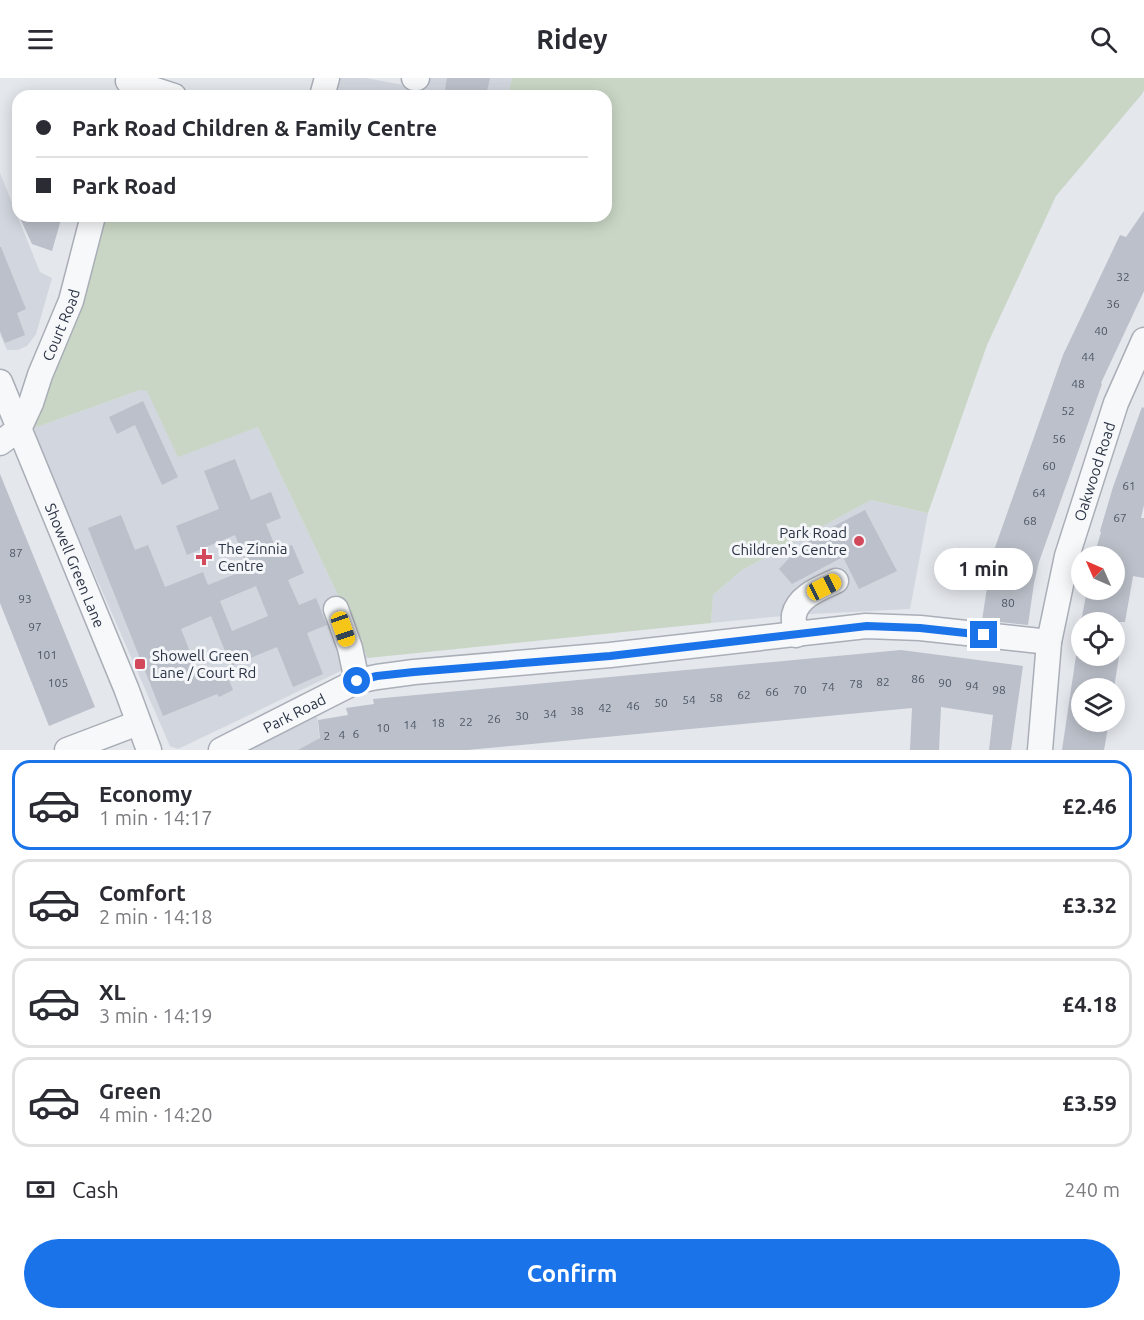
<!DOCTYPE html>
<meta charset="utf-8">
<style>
body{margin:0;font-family:Ubuntu,sans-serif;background:#f7f7f7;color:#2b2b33;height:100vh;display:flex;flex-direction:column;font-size:22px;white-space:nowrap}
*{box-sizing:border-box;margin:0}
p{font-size:20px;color:#7c7c81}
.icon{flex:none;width:33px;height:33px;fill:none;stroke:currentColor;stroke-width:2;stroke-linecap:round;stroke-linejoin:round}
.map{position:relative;height:672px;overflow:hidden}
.sheet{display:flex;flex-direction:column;background:#fff;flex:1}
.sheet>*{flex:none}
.guide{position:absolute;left:12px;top:12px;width:600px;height:132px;border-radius:18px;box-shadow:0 3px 15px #0003;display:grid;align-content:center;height:132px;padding:0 24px;background:#fff}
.needle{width:39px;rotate:315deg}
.controls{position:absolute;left:1071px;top:468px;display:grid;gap:12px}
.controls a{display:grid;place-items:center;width:54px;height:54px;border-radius:50%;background:#fff;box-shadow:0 3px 15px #0003;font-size:30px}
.end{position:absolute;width:27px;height:27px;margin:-14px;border:8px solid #1a73e8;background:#fff;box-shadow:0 0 0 3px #fff}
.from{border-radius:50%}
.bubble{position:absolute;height:42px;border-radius:21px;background:#fff;box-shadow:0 3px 15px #0003;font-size:20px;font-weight:700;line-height:42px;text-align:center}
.car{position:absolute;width:18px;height:36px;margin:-18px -9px;border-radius:8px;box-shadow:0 0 4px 2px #0007;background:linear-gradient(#f5c518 24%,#345 0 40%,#f5c518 0 76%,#345 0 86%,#f5c518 0)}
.guide b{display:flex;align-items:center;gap:21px;height:57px;font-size:22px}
.guide b+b{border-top:2px solid #e1e1e2}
.guide i{width:15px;height:15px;background:#2b2b33}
ul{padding:10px 0 0;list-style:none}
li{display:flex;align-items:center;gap:18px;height:90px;margin:0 12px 9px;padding:0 12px;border:3px solid #e1e1e2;border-radius:18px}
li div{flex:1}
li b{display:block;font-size:22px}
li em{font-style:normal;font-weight:700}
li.current{border-color:#1a73e8}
li>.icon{width:54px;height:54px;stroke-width:1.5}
.pay{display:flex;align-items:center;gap:15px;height:66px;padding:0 24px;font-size:22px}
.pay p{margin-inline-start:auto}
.cta{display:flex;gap:12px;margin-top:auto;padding:12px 24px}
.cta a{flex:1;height:69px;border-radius:36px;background:#1a73e8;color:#fff;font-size:24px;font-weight:700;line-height:69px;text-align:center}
header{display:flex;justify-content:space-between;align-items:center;height:78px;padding:0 24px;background:#fff;font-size:27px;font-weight:700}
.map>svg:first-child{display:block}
</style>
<header><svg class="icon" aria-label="menu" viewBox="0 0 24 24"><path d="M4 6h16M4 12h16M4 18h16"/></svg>Ridey<svg class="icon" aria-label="search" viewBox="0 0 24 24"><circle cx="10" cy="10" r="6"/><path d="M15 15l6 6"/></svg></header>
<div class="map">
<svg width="1144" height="672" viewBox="0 0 1144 672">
<rect width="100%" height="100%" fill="#e4e7ec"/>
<g fill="#d2d6de">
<polygon points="335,0 366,0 424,11 427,0 512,0 508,18 330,18"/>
<polygon points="0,95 40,194 52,200 36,256 27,268 18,272 7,272 0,256"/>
<polygon points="140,312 147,312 178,378 258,349 368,580 178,671 170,668 39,369 34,350"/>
<polygon points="871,422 928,435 910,531 792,537 711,545 713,517 742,492"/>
<polygon points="317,638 321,672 249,672"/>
</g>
<polygon fill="#c9d6c5" points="512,0 1144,0 1144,12 1142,16 1056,118 987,267 928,435 871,422 742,492 713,517 711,545 368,580 258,349 178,379 147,313 140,312 34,350 37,335 103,138 475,138 485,140 486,138 606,138 606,18 508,18"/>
<g fill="#bbc0ca" fill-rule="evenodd">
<polygon points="447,0 490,0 486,18 444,18"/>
<polygon points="1144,133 1144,213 1101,305 1102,306 1039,484 1034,505 1028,547 982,542 992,478 1063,277 1120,157 1126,159"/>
<polygon points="19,138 62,138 52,173 32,166"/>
<polygon points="0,169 1,169 26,231 17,235 25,257 5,265 0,253"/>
<polygon points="143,323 178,399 162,407 135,347 117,356 109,339"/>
<polygon points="1142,329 1144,330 1144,427 1141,440 1144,440 1144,500 1133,498 1125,544 1081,544 1087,512 1114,512 1114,478 1094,478 1101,454 1100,453 1113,409"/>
<path d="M235,381L251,422L271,414L281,440L266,446L277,473L292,467L304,495L288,502L299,527L316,520L327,547L307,555L323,596L293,609L277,569L231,588L211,538L181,551L201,602L225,592L233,612L219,619L217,616L163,638L88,450L121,437L135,472L148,467L165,509L203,494L208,507L248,491L235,457L187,477L176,448L219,431L204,393ZM256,508L268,538L232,553L220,523Z"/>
<polygon points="0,396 95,629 49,648 0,525"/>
<polygon points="865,432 897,493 859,511 843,479 792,506 779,491 798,471 817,457"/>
<polygon points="901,572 1023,588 1011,672 989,672 993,637 941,629 939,672 910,672 912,630 467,672 298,672 320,660 318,642 348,637 346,630 374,626 373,621"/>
<polygon points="1076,578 1119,578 1114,610 1082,610 1082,644 1109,644 1104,672 1062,672"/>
</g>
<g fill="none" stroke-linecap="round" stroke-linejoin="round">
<g stroke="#a9aeb7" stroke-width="27">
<g id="minor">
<polyline points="414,0 417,0"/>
<polyline points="128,3 174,18"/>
<polyline points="322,18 327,0"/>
<path id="s1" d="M0,304L126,610L149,672"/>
<path id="s2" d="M0,365L19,351L31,325L40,297L71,223L93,138"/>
<polyline points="336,531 350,570 357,603"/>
<path d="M796,557C795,551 793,542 794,537C798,518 821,510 836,503"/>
<polyline points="67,672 138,645"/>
<path id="s3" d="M221,672L357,603L377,599L414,594L610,577L866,548L920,550L1049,564"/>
<path id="s4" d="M1040,672L1049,564L1067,478L1116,325L1144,262"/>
</g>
</g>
<use href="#minor" stroke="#f7f8fa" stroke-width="24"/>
</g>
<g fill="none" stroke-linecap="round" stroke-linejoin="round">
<polyline stroke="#1a73e8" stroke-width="8" points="357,603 377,598 414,594 610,578 867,548 920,550 984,557"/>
</g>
<g fill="#d1495b" stroke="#f4f6f9" stroke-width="2">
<circle cx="859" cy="463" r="6"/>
<path d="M201 470h6v6h6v6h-6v6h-6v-6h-6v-6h6z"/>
<rect x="134" y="580" width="12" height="12" rx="3"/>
</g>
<g text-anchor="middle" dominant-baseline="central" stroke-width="6" stroke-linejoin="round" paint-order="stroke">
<g font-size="12" fill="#4f5766">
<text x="1123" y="198">32</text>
<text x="1113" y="225">36</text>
<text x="1101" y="252">40</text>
<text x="1088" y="278">44</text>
<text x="1078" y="305">48</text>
<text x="1068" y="332">52</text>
<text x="1059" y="360">56</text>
<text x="1049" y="387">60</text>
<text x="1129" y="407">61</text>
<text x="1039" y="414">64</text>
<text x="1120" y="439">67</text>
<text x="1030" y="442">68</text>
<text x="16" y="474">87</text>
<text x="25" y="520">93</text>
<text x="1008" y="524">80</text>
<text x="35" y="548">97</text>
<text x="47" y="576">101</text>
<text x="918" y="600">86</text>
<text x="883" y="603">82</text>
<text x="58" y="604">105</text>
<text x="945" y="604">90</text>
<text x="856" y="605">78</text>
<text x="972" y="607">94</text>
<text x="828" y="608">74</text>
<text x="800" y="611">70</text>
<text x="999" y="611">98</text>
<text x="772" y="613">66</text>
<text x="744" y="616">62</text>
<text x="716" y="619">58</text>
<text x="689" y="621">54</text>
<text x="661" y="624">50</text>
<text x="633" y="627">46</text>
<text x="605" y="629">42</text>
<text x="577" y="632">38</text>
<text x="550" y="635">34</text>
<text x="522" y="637">30</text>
<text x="494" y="640">26</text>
<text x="466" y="643">22</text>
<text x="438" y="644">18</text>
<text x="410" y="646">14</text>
<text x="383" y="649">10</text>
<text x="356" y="655">6</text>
<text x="342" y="656">4</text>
<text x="327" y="657">2</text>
</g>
<g font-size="15" fill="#2b3445" stroke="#f4f6f9">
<text stroke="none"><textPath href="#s2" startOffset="136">Court Road</textPath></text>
<text stroke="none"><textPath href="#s4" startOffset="285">Oakwood Road</textPath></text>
<text stroke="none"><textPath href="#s1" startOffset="198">Showell Green Lane</textPath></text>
<text stroke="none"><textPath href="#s3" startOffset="82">Park Road</textPath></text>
</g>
<g font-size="15" fill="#2b3445" stroke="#f4f6f9" text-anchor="start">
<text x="847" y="454" text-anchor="end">Park Road<tspan x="847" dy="17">Children's Centre</tspan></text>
<text x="218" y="470">The Zinnia<tspan x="218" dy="17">Centre</tspan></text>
<text x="152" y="577">Showell Green<tspan x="152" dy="17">Lane / Court Rd</tspan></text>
</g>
</g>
</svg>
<div class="controls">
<a><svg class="needle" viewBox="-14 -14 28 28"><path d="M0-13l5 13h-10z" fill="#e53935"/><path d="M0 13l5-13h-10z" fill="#7c7c81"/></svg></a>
<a><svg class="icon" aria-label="locate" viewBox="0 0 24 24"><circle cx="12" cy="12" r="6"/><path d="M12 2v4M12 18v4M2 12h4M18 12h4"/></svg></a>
<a><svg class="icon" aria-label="layers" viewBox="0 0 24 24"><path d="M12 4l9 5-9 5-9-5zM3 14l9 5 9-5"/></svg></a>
</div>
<i class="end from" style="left:357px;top:603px"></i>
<i class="end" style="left:984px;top:557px"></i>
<div class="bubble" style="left:934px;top:470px;width:99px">1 min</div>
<i class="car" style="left:824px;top:509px;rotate:63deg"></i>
<i class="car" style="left:343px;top:551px;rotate:161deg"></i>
<div class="guide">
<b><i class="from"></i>Park Road Children &amp; Family Centre</b>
<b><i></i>Park Road</b>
</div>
</div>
<section class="sheet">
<ul>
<li class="current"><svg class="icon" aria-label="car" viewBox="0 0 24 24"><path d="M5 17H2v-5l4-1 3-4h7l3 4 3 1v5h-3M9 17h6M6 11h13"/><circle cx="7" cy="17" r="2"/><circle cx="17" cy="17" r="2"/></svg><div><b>Economy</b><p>1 min · 14:17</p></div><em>£2.46</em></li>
<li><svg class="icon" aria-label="car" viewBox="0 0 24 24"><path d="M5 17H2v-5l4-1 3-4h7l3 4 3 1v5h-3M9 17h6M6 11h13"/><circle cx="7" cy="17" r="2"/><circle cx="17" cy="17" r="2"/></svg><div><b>Comfort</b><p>2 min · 14:18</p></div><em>£3.32</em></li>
<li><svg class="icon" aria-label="car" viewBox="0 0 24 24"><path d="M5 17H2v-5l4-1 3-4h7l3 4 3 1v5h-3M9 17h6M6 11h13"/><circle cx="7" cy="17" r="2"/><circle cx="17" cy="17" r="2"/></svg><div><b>XL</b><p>3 min · 14:19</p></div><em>£4.18</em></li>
<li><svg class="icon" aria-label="car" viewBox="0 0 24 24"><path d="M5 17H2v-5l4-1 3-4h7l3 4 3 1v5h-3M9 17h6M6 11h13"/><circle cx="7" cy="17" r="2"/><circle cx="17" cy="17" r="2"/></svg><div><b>Green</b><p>4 min · 14:20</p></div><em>£3.59</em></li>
</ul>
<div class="pay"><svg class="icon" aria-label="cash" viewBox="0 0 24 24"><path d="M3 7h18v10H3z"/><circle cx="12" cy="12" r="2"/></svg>Cash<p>240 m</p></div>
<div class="cta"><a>Confirm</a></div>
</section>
